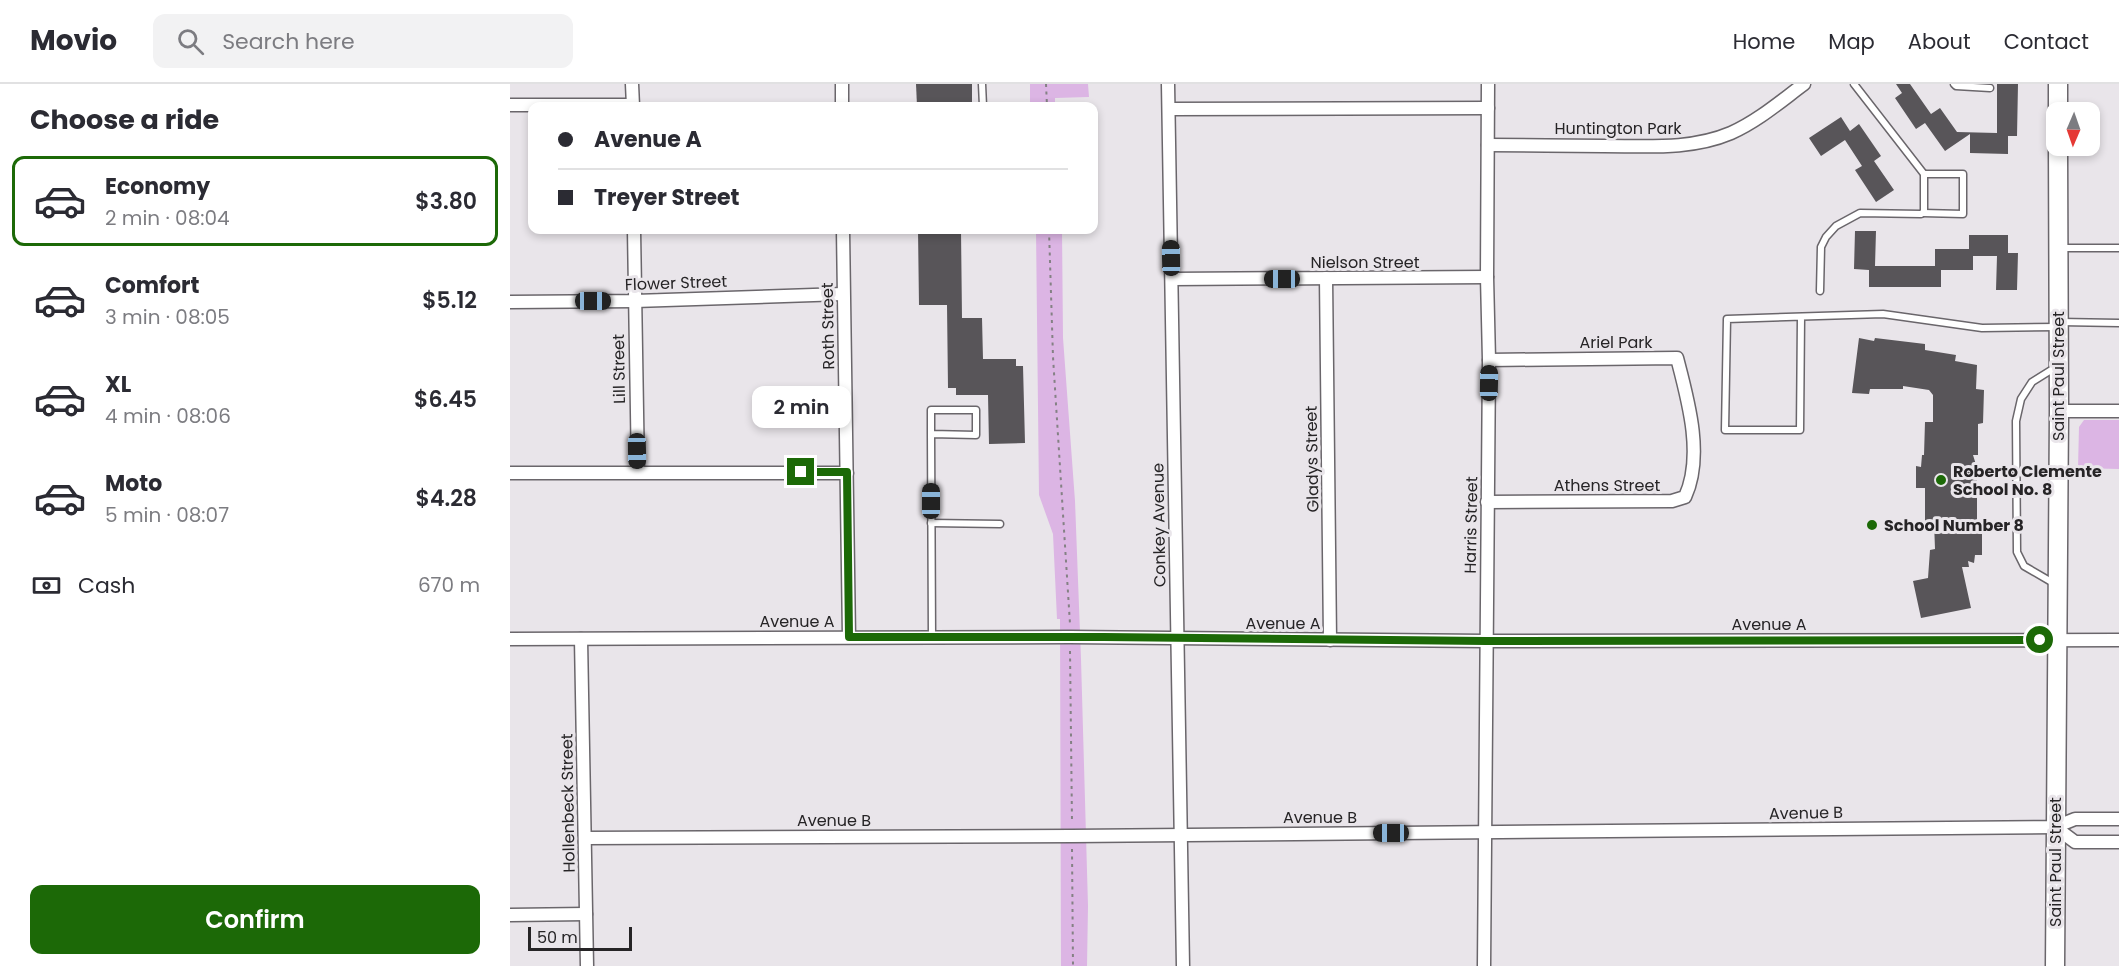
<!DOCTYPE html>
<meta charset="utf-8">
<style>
body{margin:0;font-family:Poppins,sans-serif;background:#f2f2f3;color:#2b2b33;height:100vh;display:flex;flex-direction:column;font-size:22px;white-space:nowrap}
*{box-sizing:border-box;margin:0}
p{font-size:20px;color:#7c7c81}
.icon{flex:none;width:33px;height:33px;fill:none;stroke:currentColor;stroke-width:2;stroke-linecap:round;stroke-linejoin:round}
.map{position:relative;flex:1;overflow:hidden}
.details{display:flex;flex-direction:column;background:#fff;width:510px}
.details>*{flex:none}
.top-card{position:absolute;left:18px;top:18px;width:570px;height:132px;border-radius:12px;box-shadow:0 3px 9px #0003;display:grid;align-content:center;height:132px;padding:0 30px;background:#fff}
.needle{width:39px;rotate:182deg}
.tools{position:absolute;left:1536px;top:18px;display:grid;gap:12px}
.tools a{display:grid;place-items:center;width:54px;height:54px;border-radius:12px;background:#fff;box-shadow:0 3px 9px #0003;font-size:30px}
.scale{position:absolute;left:18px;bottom:15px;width:104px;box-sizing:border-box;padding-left:6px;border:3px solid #262426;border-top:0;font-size:16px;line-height:21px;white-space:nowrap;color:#262426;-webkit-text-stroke:4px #e9e5ea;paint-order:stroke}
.end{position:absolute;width:27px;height:27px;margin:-14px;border:8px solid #1c6907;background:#fff;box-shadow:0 0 0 3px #fff}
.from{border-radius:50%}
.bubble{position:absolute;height:42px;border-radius:12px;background:#fff;box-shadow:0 3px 9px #0003;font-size:20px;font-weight:600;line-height:42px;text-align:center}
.car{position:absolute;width:18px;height:36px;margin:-18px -9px;border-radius:8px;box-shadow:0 0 4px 2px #0007;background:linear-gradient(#222 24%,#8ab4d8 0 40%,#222 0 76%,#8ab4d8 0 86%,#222 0)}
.top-card b{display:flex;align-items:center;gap:21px;height:57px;font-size:22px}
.top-card b+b{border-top:2px solid #e1e1e2}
.top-card i{width:15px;height:15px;background:#2b2b33}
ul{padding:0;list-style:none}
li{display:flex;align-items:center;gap:18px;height:90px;margin:0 12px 9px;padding:0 18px;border:3px solid transparent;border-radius:12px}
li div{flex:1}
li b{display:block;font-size:22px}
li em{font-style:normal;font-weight:600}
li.selected{border-color:#1c6907}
li>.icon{width:54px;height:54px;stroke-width:1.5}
h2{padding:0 30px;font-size:27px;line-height:72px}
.pay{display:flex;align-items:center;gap:15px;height:66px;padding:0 30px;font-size:22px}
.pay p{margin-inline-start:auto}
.primary-button{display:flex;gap:12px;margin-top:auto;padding:12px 30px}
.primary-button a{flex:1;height:69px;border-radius:12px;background:#1c6907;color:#fff;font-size:24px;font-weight:600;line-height:69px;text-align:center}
header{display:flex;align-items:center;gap:36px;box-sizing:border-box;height:84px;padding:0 30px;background:#fff;border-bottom:2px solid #e1e1e2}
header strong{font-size:28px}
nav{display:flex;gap:33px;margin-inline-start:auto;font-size:21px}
.search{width:420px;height:54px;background:#f2f2f3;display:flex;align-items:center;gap:15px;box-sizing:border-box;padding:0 21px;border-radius:12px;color:#7c7c81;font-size:22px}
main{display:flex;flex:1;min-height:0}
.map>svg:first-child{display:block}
</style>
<header>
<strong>Movio</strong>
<div class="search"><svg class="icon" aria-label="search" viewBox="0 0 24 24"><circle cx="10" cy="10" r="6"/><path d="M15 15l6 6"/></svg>Search here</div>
<nav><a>Home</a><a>Map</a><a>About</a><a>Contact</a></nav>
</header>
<main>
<section class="details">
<h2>Choose a ride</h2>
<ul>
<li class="selected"><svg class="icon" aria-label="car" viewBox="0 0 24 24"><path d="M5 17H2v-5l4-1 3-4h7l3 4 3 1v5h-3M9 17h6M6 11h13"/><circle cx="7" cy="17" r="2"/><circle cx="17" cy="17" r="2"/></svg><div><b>Economy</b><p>2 min · 08:04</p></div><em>$3.80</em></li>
<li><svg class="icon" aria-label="car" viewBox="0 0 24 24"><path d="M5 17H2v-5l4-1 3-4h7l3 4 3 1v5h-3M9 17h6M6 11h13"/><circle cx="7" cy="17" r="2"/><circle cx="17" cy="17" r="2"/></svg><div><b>Comfort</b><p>3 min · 08:05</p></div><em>$5.12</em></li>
<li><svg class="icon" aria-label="car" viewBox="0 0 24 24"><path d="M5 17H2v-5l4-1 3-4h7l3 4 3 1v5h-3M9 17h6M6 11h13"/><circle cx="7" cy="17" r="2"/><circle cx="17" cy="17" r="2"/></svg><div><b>XL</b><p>4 min · 08:06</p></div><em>$6.45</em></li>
<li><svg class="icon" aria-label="car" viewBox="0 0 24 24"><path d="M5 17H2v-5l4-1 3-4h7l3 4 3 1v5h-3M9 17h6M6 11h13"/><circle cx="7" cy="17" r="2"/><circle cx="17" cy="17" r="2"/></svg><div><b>Moto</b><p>5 min · 08:07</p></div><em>$4.28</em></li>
</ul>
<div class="pay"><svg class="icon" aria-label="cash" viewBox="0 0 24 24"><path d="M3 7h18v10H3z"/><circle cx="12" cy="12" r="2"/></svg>Cash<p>670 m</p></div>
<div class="primary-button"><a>Confirm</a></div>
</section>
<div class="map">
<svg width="1609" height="882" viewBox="0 0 1609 882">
<rect width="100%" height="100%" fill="#e9e5ea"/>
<g fill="#dcb5e4">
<polygon points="520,0 578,0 579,13 545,14 545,22 520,22"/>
<polygon points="526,146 552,146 553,254 565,417 571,575 578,822 577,882 551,882 550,535 547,535 543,450 529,411"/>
<polygon points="1574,336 1609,336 1609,385 1568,384 1569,343"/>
</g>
<g fill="#585559">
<polygon points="406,0 462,0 462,22 407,22"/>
<polygon points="1386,0 1400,0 1421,30 1430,24 1447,48 1487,49 1487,0 1508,0 1507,52 1498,52 1498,70 1460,69 1460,50 1435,67 1415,39 1406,45 1385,14 1392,9"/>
<polygon points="1331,33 1340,47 1349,40 1371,72 1364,77 1384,106 1366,118 1345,86 1352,82 1335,56 1311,72 1299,54"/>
<polygon points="408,146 451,146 452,234 472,234 473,275 506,275 506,282 513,282 515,359 479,360 478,311 446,311 446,304 438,304 437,221 409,221"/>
<polygon points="1345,147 1366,147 1365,182 1425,182 1425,165 1459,165 1459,151 1498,151 1498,169 1508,169 1507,206 1486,206 1487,172 1463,172 1463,186 1431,186 1431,203 1359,203 1359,186 1344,185"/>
<polygon points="1349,254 1364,257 1365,254 1415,260 1415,266 1446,271 1445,277 1467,281 1466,305 1474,306 1473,339 1468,340 1468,371 1463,371 1467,384 1467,436 1472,437 1472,471 1465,471 1464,479 1458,477 1459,483 1452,483 1461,524 1411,534 1403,497 1418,494 1420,466 1425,465 1424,438 1415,437 1415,404 1406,404 1406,382 1411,383 1412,371 1414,371 1415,338 1423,338 1423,311 1419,306 1393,302 1393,305 1360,305 1359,310 1342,309"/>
</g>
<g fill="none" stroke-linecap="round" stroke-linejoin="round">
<g stroke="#6a666b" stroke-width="9">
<g id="lane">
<polyline points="472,0 473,22"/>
<polyline points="1444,0 1446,2 1480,4"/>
<polyline points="1413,129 1453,130 1453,90 1414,90"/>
<polyline points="1552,164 1609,164"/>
<polyline points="1310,207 1311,163 1316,153 1326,142 1350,129 1411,130 1414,128 1414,90 1344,0"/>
<polyline points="1291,233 1290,346 1215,346 1217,235 1373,230 1472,244 1548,243"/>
<polyline points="1550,238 1609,239"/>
<polyline points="421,350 421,326 466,326 466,351 421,350 422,553"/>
<polyline points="421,439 490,440"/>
<polyline points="1545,500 1514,482 1507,468 1506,337 1511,315 1522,298 1546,283"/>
</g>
</g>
<g stroke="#6a666b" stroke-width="15">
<g id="street">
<polyline points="122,0 123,22"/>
<polyline points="332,0 332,22"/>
<polyline points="658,0 673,882"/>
<polyline points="0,21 123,21"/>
<polyline points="659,25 978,24"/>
<path d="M978,61C1017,61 1055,62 1094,62C1137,62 1181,66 1221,49C1248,37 1271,17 1294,0"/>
<polyline points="124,146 128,388"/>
<polyline points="333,146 339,553"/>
<polyline points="816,194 820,556"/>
<polyline points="662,195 977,193"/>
<polyline points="0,218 125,217 333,210"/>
<polyline points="1549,327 1609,327"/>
<polyline points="0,389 337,389"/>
<path d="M977,418L1162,417L1175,413C1194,372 1178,316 1167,274L979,276"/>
<polyline points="0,555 560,553 976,557 1609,556"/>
<polyline points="71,555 77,882"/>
<polyline points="1545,743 1565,758 1609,758"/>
<polyline points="75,754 562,752 1545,743 1565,735 1609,735"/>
<polyline points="0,831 76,830"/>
<polyline points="974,882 979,276 977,193 978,0"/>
</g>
</g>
<g stroke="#6a666b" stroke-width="21">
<g id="secondary">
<polyline points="1548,0 1548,28"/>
<polyline points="1545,882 1549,327 1548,62"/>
</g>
</g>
<g stroke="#848184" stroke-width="2" stroke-dasharray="3 4.5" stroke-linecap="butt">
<polyline points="536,0 537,22"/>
<polyline points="539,146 543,273 560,540"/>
<polyline points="560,567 562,738"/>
<polyline points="562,765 563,882"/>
</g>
<use href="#lane" stroke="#fff" stroke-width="6"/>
<use href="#street" stroke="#fff" stroke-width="12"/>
<use href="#secondary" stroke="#fff" stroke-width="18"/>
</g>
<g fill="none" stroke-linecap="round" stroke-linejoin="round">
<polyline stroke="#1c6907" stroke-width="8" points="291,388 337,388 339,553 594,553 976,557 1530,556"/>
</g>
<g fill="#1c6907" stroke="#e9e5ea" stroke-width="2">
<circle cx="1431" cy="396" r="6"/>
<circle cx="1362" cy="441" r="6"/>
</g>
<g text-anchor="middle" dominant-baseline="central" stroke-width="6" stroke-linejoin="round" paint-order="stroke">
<g font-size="16" fill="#262426" stroke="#e9e5ea">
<text x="1108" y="44">Huntington Park</text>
<text x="855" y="178">Nielson Street</text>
<text transform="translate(166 199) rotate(-2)">Flower Street</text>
<text transform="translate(318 242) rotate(-91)">Roth Street</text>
<text x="1106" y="258">Ariel Park</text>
<text transform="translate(109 285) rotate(-91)">Lill Street</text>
<text transform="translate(1548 292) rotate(-90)">Saint Paul Street</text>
<text transform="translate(802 375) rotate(-91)">Gladys Street</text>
<text x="1097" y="401">Athens Street</text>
<text transform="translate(649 441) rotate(-91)">Conkey Avenue</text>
<text transform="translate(961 441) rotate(-89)">Harris Street</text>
<text x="287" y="537">Avenue A</text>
<text x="773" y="539">Avenue A</text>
<text x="1259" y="540">Avenue A</text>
<text transform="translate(58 719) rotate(-91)">Hollenbeck Street</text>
<text transform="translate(1296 729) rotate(-1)">Avenue B</text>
<text x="810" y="733">Avenue B</text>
<text x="324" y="736">Avenue B</text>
<text transform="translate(1545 778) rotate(-90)">Saint Paul Street</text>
</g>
<g font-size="16" font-weight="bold" fill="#262426" stroke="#e9e5ea" text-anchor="start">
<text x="1443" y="387">Roberto Clemente<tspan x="1443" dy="18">School No. 8</tspan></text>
<text x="1374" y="441">School Number 8</text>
</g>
</g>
</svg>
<div class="tools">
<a><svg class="needle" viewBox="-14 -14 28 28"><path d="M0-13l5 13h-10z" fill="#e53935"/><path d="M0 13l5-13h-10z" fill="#7c7c81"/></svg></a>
</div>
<div class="scale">50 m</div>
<i class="end from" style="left:1530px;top:556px"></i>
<i class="end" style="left:291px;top:388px"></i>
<div class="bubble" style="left:242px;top:302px;width:99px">2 min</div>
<i class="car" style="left:661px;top:174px;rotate:359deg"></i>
<i class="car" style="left:772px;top:195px;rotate:270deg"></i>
<i class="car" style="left:83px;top:217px;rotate:90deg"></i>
<i class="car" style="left:979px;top:299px;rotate:1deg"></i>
<i class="car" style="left:127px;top:367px;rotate:179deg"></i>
<i class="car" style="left:421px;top:417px;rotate:0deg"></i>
<i class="car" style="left:881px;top:749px;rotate:270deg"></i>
<div class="top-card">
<b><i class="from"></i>Avenue A</b>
<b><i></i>Treyer Street</b>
</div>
</div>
</main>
